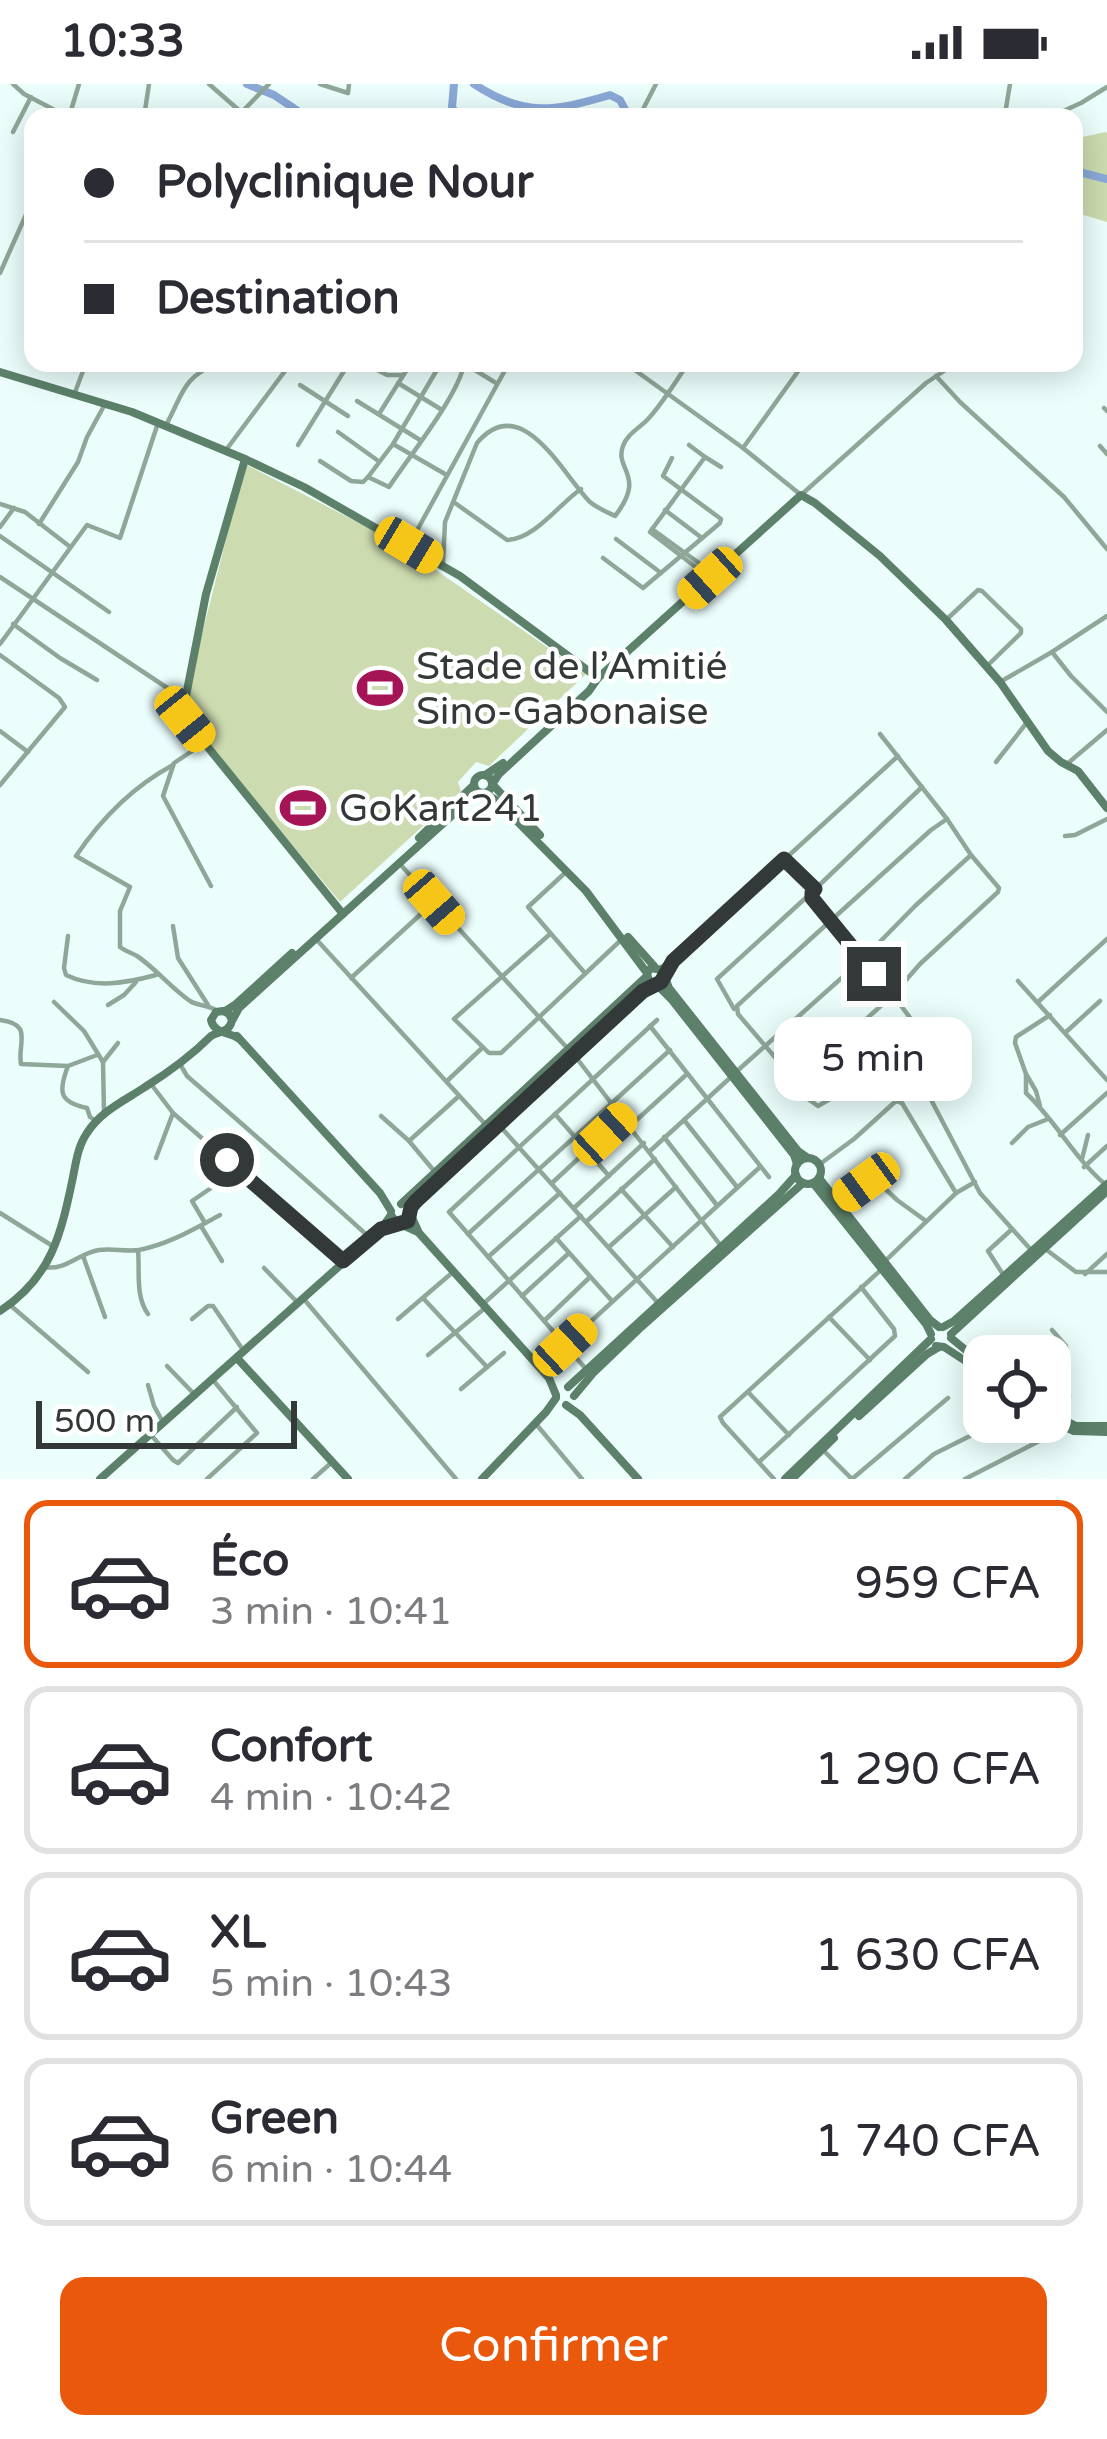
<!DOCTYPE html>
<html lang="fr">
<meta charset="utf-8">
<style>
body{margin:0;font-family:"Varela Round",sans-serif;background:#f7f7f7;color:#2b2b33;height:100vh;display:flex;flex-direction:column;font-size:45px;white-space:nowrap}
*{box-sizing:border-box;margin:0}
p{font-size:39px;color:#7c7c81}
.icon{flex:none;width:66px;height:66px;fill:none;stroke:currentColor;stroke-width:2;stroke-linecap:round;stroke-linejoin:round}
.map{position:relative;height:1395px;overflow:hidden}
.panel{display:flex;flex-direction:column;background:#fff;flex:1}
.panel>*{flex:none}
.top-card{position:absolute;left:24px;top:24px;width:1059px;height:264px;border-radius:24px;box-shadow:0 6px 30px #0003;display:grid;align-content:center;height:264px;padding:0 60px;background:#fff}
.tools{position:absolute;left:963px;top:1251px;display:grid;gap:24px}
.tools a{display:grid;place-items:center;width:108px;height:108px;border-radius:24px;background:#fff;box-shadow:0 6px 30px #0003;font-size:60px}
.scale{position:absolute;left:36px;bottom:30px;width:261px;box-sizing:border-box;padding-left:12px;border:6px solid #323938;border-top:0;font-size:33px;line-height:42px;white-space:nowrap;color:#323938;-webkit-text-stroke:9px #fff;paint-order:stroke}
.end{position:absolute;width:54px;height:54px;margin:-27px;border:15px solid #323938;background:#fff;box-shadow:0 0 0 6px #fff}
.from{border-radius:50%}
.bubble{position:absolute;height:84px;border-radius:24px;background:#fff;box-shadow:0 6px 30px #0003;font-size:39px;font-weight:600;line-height:84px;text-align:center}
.car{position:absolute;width:36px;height:72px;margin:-36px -18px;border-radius:15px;box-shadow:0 0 9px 3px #0007;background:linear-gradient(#f5c518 24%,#345 0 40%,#f5c518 0 76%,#345 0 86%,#f5c518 0)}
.top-card b{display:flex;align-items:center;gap:42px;height:114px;font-size:45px}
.top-card b+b{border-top:3px solid #e1e1e2}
.top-card i{width:30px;height:30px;background:#2b2b33}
ul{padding:21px 0 0;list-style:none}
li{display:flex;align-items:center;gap:36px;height:168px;margin:0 24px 18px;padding:0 36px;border:6px solid #e1e1e2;border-radius:24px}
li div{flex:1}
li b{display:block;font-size:45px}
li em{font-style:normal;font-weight:600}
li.current{border-color:#ea580c}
li>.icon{width:108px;height:108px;stroke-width:1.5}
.action{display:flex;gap:24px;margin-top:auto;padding:24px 60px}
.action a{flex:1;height:138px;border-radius:24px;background:#ea580c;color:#fff;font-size:48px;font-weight:600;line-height:138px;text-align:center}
.status{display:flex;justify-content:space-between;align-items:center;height:84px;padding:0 60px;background:#fff;direction:ltr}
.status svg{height:33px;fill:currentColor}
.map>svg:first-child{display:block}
</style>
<div class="status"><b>10:33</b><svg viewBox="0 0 49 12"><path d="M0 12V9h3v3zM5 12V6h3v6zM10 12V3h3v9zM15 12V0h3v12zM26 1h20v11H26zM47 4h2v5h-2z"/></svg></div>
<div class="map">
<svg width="1107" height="1395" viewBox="0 0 1107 1395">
<rect width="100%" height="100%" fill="#ebfefc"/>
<g fill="#cddbb0">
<polygon points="1105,48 1107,49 1107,138 1074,128 1074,55"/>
<polygon points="245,380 363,441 430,482 586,590 489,682 476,678 458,698 461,707 340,818 188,636 185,618"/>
</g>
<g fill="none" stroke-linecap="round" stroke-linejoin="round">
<g stroke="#8aa9d8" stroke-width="8">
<polyline points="247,0 274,11 307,33"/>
<polyline points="454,0 452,23 458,33"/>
<path d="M474,0C525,34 555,27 610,11L620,16L629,33"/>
<polyline points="1074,89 1079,88 1107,95"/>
</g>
<g stroke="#8fa798" stroke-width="4.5">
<polyline points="13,0 24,10 68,33"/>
<polyline points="209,0 241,28"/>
<polyline points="320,0 348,9 349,0"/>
<polyline points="69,33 79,0"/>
<polyline points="144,33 149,0"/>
<polyline points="237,33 269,0"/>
<polyline points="639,33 656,0"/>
<polyline points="1007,33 1006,24 1010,0"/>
<polyline points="1050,33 1081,19 1107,3"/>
<polyline points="13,48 31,13"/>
<polyline points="1074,175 1078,172"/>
<polyline points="0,189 33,115"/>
<polyline points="364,279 387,291 403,291"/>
<polyline points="625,279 743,364 801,411 926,299 947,285 950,279"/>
<polyline points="465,280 496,299"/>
<polyline points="936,292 960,318 1064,413 1107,465"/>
<polyline points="398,299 442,326"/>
<polyline points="300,301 348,332"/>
<polyline points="74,311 86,279"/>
<polyline points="357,317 420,356"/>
<polyline points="1104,324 1107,327"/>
<polyline points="379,330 411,279"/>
<path d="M166,341C183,311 181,294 218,279"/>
<polyline points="338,348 377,376"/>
<polyline points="393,360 445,390"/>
<polyline points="298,361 349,279"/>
<polyline points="689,361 705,373"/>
<polyline points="1100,362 1107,370"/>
<polyline points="743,364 804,279"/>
<polyline points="226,366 291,279"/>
<path d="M320,377L351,397L363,398L368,393L389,403C408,374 461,308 464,279"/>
<polyline points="368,393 393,360 441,279"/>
<path d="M455,419L507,456C535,455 558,421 581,405"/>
<polyline points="0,420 25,428 69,462"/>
<polyline points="665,426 702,454"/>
<polyline points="39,440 78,378 87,353 105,320"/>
<polyline points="0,443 14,424"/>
<polyline points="652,445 714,490"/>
<polyline points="0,452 109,528"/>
<polyline points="616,455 661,489"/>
<polyline points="409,461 509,279"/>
<polyline points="603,474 643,504 720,439 721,435 663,392 672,374"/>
<path d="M443,480L445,438L477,359C522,306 562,390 590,418C597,424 607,428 615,432C647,391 614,386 623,362C627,350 641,343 649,334C664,317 676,298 688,279"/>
<polyline points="0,493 184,615"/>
<polyline points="710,494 650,448 705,373 721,383"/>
<polyline points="946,536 978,506 982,507 1021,545 1021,549 987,582"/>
<polyline points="13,540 60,574 97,596"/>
<polyline points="0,560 87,441 120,454 157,342"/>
<polyline points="1052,568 1071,592 1107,628"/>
<polyline points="0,571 59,614 65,623 0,701"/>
<polyline points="1000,598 1052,568 1107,532"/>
<polyline points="0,647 28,668"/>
<polyline points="204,659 174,679 163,712 211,802"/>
<polyline points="996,678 1028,637"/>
<polyline points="1067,680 1107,646"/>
<path d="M173,681C134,702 101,735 76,772L130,803L120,827V863C125,867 132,869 137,872C154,883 172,905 190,917C200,923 208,920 217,927"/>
<path d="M922,703L811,809C818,823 832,835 842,848C860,869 875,891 893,911L796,998L738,930L737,922C801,863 866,805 931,746L947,735"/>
<polyline points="1065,752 1075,751 1107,735"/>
<polyline points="784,775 814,804"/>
<polyline points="399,779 569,966"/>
<polyline points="566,788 528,823 584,888"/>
<polyline points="173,842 178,874 208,921"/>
<polyline points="550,850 454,935 489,969 501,969 621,856"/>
<path d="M68,852L64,884L66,891C95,905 126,899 156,891"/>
<polyline points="316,855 486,1041"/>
<polyline points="673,877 898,672"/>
<polyline points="661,883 673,877 664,891"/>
<polyline points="351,894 434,818"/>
<polyline points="1018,897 1107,996"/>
<polyline points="54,918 84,947 103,978"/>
<polyline points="1038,918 1107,855"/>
<polyline points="108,921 124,911 136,898"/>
<polyline points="734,925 717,895 811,809"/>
<path d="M1050,931L1016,953L1015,959L1026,990V1009C1056,1037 1074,1074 1106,1101"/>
<path d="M0,936C34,940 17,959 21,980L68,982L97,971"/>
<polyline points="650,942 769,1093"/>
<polyline points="1066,948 1100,917"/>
<polyline points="929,959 893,911 920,880 998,808 999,804 971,771"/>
<polyline points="575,972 721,1162"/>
<path d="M180,980L187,992C248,1045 309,1098 369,1153"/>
<path d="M68,982C58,1008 59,1018 87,1024L90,1033L96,1037"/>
<polyline points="736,988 864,874 915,822 971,771 947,735 880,650"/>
<polyline points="1026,990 1036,1007 1040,1022"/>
<polyline points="447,997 482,964"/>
<polyline points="796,998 808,1015 818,1022 830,1015 914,940"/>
<polyline points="151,1000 173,1029 343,1177"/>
<polyline points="927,1008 980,1109 1032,1167"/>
<polyline points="104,1029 103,978 118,959"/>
<polyline points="555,1030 609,1092"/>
<polyline points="381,1032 408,1056"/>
<polyline points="684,1036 732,992"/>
<polyline points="499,1041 658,1219"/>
<polyline points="630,1042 687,990"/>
<polyline points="1060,1051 1107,1009"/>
<polyline points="664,1053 716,1120"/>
<polyline points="1012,1059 1028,1043 1048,1035"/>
<polyline points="650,1067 684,1036 737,1103"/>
<polyline points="156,1074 173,1029"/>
<polyline points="1082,1075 1088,1051"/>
<polyline points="820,1080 854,1055 896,1017 902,1019 956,1109"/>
<polyline points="1084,1083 1107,1062"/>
<polyline points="435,1088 409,1057 459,1012"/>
<polyline points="552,1099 622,1034"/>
<polyline points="621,1105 673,1163"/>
<polyline points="839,1118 874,1094 897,1116 926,1137"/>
<polyline points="574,1124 644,1059"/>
<polyline points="0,1129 51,1161"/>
<polyline points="586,1138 655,1075"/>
<polyline points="205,1139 192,1117 211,1104"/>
<polyline points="201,1142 222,1177"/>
<polyline points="468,1150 670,966"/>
<polyline points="556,1154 612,1217"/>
<polyline points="609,1163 676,1103"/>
<polyline points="1044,1164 1076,1188 1107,1188"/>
<path d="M138,1166C140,1187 135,1212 148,1230"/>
<polyline points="83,1172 105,1233"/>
<polyline points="488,1173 560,1109"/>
<polyline points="885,1177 956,1109 975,1098"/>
<path d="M45,1183C65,1187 79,1169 99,1166C112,1164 126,1168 139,1166C169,1160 194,1145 220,1131"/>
<polyline points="264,1184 298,1219"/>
<polyline points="1085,1190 1107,1170"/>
<polyline points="1004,1192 988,1167 1011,1146"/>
<polyline points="522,1212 569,1169"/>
<polyline points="303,1214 456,1395"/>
<polyline points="423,1214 487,1283"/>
<polyline points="10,1221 88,1288"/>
<polyline points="482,1221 581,1132"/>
<polyline points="829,1233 870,1276"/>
<polyline points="192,1235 208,1222 213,1222 243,1266"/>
<polyline points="398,1235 453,1188"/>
<polyline points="544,1237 590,1193"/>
<polyline points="1052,1246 1066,1262 1069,1314"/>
<polyline points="565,1261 760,1083"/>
<polyline points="428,1271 485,1224"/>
<polyline points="167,1282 196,1312"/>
<polyline points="586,1285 449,1128 657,936"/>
<polyline points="148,1301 154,1322 164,1340"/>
<polyline points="461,1305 504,1269"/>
<polyline points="748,1308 789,1351"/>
<polyline points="536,1340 582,1395"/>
<polyline points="151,1351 173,1376 178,1379 237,1323"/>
<polyline points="822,1365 852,1395"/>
<polyline points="759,1378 895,1252 894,1245 861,1203"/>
<polyline points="207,1395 257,1349 213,1296"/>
<polyline points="313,1395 331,1379"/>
<polyline points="774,1395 723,1339 720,1333 883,1184"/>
<polyline points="852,1395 948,1314"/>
<polyline points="905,1395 934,1370 998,1338"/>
<polyline points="965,1395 1051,1351 1058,1342"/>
</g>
<g stroke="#5c806a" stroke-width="8">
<polyline points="0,288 132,328 245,375 304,403 460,492 598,594"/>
<polyline points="245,375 206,510 183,627 185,635 343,830"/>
<circle cx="483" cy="700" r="9"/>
<polyline points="485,691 503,679"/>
<polyline points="493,699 499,690 589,607 598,594 801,411 815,419 880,472 946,536 1000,598 1048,667 1061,678 1078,687 1107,724"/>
<polyline points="493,701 540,751"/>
<polyline points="484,709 496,716 586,807 647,889"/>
<polyline points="419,754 474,701"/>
<polyline points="628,853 654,882"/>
<polyline points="225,927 236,920 292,869"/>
<polyline points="233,935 239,924 468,717 481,709"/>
<polyline points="237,952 380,1109 391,1127"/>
<circle cx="808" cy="1087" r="13"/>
<polyline points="797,1080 794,1071 672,916 660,904 649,897 647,889 651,884 662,886 669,904 798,1067 808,1074"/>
<polyline points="819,1094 930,1236 939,1243"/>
<polyline points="813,1099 926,1240 931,1250"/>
<polyline points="401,1120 646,893"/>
<polyline points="410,1126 416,1117 643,907 654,900"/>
<polyline points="391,1131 396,1138 418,1148"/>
<polyline points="411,1131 419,1149 549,1294 556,1311"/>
<path d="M0,1227C52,1193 61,1150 73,1093C76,1078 78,1062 87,1049C101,1027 124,1017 145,1003C169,988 191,972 211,952C220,947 230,948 232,936L229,930L223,927L216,928L211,936C214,949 228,948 238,954"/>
<polyline points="943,1243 954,1237 1107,1100"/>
<polyline points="951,1250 1107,1107"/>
<polyline points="951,1254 984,1281"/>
<polyline points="936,1262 944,1263 984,1289"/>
<polyline points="237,1274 348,1395"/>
<polyline points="568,1303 779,1110 796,1091"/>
<polyline points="574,1312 594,1288 639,1245 803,1099"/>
<polyline points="566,1321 580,1331 638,1395"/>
<polyline points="1050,1329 1076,1342 1107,1342"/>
<polyline points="859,1332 927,1270 939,1263"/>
<polyline points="1050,1336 1074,1347 1107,1348"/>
<polyline points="100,1395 381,1145 391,1131"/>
<polyline points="482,1395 546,1328 556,1314"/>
<polyline points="785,1395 931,1255"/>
<polyline points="792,1395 834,1354"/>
</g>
</g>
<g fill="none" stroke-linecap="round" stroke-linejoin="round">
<polyline stroke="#323938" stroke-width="15" points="227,1076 343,1177 381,1145 408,1137 411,1123 416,1117 643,907 661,898 673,877 784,775 815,805 812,809 812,814 874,890"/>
</g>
<defs>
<g id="stadium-bare" transform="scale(3.6)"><path d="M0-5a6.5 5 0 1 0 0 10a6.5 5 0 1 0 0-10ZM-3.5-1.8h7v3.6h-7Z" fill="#a51555" stroke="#fff" stroke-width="2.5" paint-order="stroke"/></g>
</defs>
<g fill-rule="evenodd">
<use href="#stadium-bare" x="380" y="604"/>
<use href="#stadium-bare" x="303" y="724"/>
</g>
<g text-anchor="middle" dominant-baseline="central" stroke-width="9" stroke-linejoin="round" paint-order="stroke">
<g font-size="39" fill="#323938" stroke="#fff" text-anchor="start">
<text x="416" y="582">Stade de l’Amitié<tspan x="416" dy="45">Sino-Gabonaise</tspan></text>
<text x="339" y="724">GoKart241</text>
</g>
</g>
</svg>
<div class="tools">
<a><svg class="icon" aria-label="locate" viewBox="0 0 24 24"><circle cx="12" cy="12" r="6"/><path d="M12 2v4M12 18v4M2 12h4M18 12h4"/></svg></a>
</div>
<div class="scale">500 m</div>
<i class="end from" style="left:227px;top:1076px"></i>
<i class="end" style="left:874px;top:890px"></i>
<div class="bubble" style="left:774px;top:933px;width:198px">5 min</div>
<i class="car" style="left:409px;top:461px;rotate:121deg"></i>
<i class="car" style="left:710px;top:494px;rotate:228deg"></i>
<i class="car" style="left:185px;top:635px;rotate:141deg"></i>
<i class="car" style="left:434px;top:818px;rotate:139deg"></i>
<i class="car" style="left:605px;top:1050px;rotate:47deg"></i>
<i class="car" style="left:866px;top:1098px;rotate:234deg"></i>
<i class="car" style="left:565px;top:1261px;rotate:47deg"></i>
<div class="top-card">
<b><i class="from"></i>Polyclinique Nour</b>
<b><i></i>Destination</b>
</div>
</div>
<section class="panel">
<ul>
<li class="current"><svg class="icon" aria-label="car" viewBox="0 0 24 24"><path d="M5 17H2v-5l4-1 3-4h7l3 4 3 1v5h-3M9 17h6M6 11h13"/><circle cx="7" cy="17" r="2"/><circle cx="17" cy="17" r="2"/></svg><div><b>Éco</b><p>3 min · 10:41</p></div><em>959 CFA</em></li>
<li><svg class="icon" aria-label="car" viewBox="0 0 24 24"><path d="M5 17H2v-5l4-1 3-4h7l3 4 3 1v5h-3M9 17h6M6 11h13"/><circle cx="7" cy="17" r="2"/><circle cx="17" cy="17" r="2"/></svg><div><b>Confort</b><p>4 min · 10:42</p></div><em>1 290 CFA</em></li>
<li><svg class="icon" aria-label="car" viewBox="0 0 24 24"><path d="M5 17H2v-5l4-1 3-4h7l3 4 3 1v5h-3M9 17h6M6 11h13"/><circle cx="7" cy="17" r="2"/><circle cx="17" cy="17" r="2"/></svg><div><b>XL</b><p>5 min · 10:43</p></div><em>1 630 CFA</em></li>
<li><svg class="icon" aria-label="car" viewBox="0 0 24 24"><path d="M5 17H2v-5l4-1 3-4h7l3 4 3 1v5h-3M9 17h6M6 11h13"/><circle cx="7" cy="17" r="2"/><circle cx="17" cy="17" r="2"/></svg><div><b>Green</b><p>6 min · 10:44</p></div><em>1 740 CFA</em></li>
</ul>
<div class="action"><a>Confirmer</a></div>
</section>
